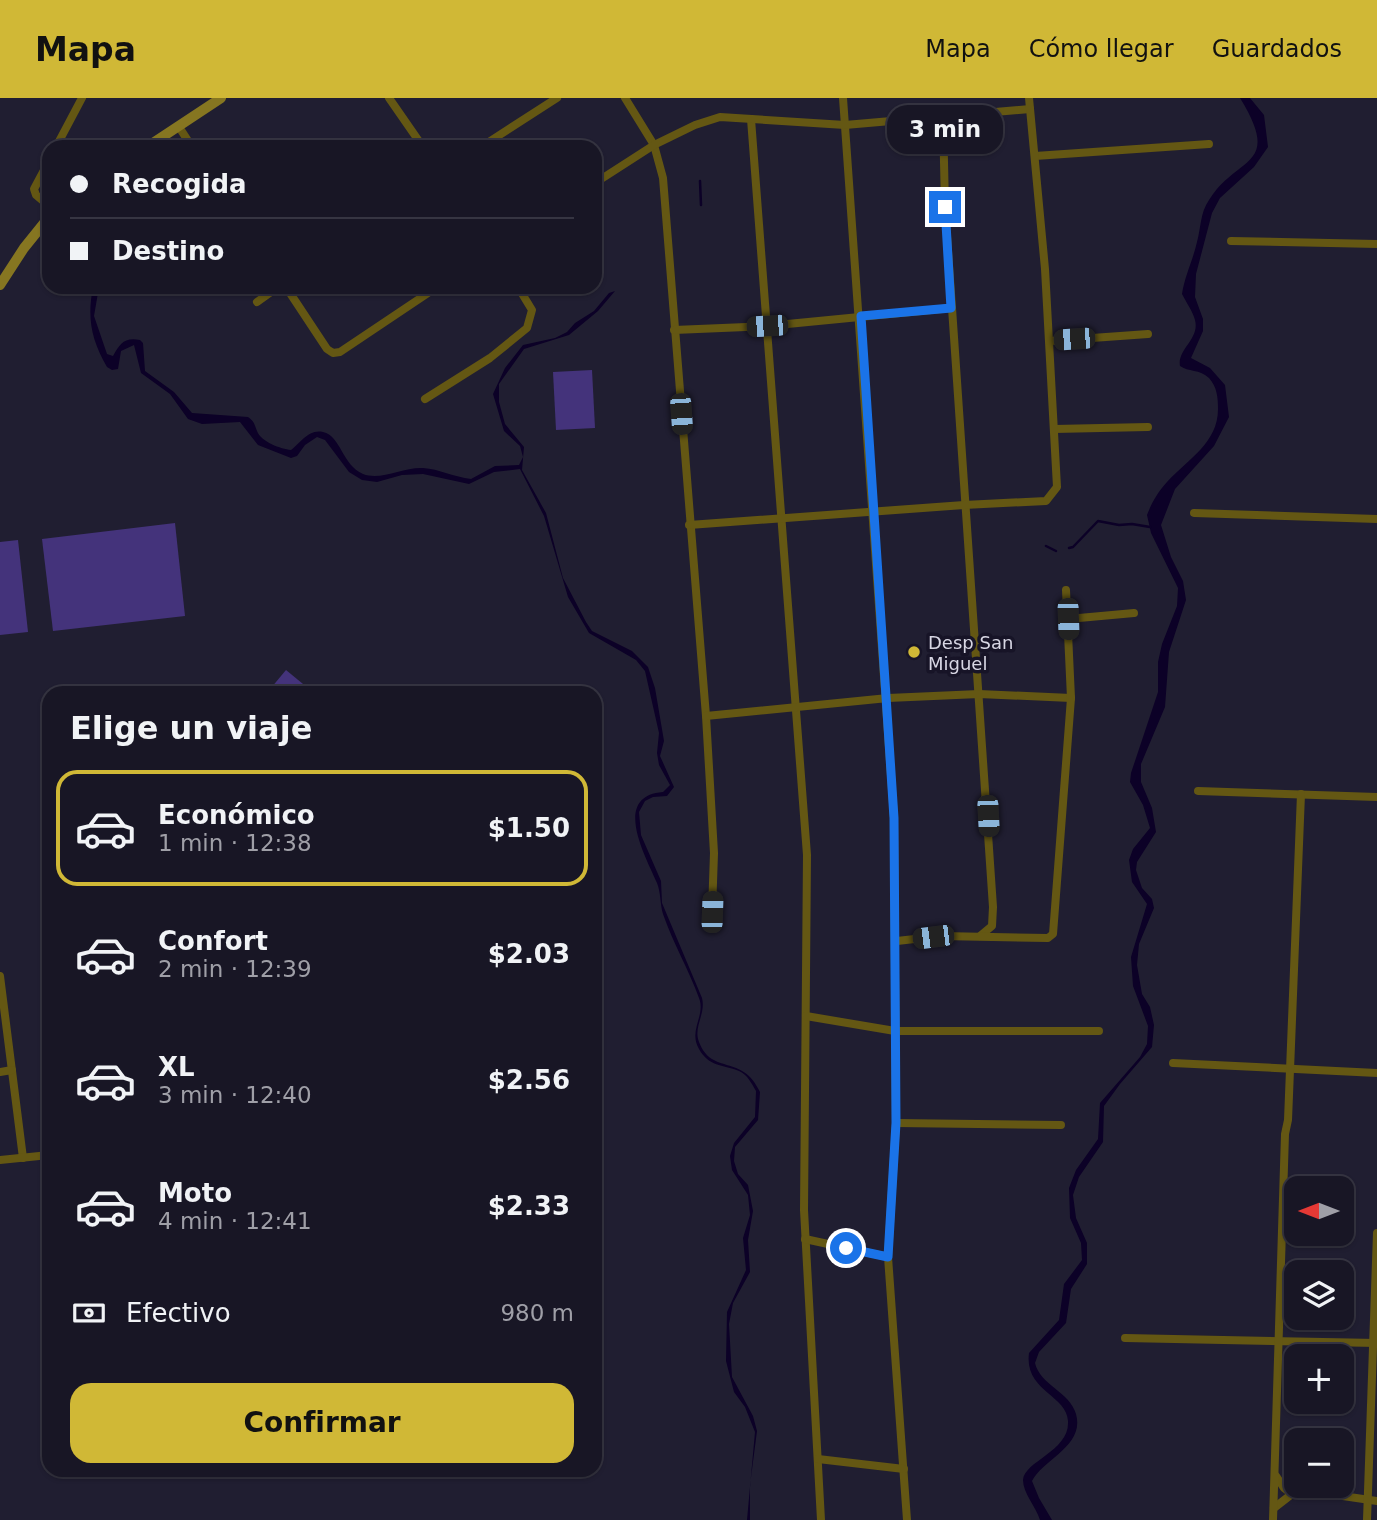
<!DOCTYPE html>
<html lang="es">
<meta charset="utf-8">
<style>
body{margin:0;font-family:"DejaVu Sans",sans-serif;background:#211f2d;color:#f1f3f6;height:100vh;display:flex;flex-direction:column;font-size:26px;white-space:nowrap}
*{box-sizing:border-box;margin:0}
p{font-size:23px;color:#9f9fa7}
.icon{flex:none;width:38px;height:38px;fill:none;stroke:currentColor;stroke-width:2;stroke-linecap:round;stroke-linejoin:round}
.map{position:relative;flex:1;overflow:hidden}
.sheet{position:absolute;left:42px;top:588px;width:560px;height:791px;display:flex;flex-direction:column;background:#181625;border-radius:21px;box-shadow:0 2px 5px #0004,0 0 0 2px #363542}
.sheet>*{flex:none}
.banner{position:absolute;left:42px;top:42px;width:560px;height:154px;border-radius:21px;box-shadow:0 2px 5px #0004,0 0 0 2px #363542;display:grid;align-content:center;height:154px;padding:0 28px;background:#181625}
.needle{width:46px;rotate:270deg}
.controls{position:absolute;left:1284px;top:1078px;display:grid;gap:14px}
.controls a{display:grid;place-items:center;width:70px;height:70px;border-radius:14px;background:#181625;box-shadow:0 2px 5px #0004,0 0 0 2px #363542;font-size:35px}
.end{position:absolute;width:32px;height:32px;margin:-16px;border:9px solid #1a73e8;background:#fff;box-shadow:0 0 0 4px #fff}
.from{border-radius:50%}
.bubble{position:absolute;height:49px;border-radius:21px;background:#181625;box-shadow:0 2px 5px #0004,0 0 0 2px #363542;font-size:23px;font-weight:700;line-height:49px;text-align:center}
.car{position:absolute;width:21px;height:42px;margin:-21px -10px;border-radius:9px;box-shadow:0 0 5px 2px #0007;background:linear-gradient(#222 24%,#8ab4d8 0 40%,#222 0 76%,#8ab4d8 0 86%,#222 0)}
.banner b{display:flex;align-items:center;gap:24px;height:66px;font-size:26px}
.banner b+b{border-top:2px solid #363542}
.banner i{width:18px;height:18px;background:#f1f3f6}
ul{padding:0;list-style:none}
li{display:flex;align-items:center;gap:21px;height:116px;margin:0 14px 10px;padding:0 14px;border:4px solid transparent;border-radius:21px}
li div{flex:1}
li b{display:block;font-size:26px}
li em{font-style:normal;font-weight:700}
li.active{border-color:#d0b836}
li>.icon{width:63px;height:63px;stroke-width:1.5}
h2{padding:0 28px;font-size:32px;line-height:84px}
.pay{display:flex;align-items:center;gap:18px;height:77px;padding:0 28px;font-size:26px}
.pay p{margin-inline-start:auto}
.cta{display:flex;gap:14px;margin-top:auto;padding:14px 28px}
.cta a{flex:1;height:80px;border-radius:21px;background:#d0b836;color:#111;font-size:28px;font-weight:700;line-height:80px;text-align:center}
header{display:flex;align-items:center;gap:42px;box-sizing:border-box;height:98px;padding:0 35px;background:#d0b836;color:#111}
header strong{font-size:33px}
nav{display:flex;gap:38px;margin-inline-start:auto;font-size:24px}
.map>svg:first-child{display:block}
</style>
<header>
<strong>Mapa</strong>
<nav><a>Mapa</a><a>Cómo llegar</a><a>Guardados</a></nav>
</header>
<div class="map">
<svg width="1377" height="1422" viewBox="0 0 1377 1422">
<rect width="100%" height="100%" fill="#201e31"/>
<g fill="#44337b">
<polygon points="592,272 595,330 556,332 553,274"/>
<polygon points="175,425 185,518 53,533 42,441"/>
<polygon points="18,442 28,534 0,537 0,444"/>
<polygon points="286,572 314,595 277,595 271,590"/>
</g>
<g fill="#0c0127">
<path d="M1240,0H1250L1264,17L1268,49L1254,69L1220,100L1212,115L1196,176L1195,199L1203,221V233L1191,260L1210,270L1225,287L1229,319L1214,348L1175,391L1161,427L1171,459L1183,483L1186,502L1169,554L1165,609L1141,666V684L1152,710L1156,734L1137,764L1136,772L1142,790L1152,801L1154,810L1139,846L1137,867L1142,896L1150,909L1154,927L1152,949L1120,986L1104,1008L1103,1044L1079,1079L1073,1097L1076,1120L1087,1145V1166L1071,1191L1066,1225L1039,1254L1035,1265C1040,1287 1070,1294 1076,1316C1085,1348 1043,1361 1032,1383L1039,1400L1052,1422H1040C1036,1409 1023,1395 1023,1382C1024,1363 1070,1353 1068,1323C1067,1297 1024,1293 1029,1255L1059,1222L1064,1186L1082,1162L1081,1145L1070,1120L1069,1090L1076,1072L1098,1041L1100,1005L1140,959L1147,946L1148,928L1133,888L1131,859L1147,806L1132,784L1129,762L1133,751L1150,730L1143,707L1130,684L1131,675L1158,594V564L1162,546L1177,508L1178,490L1151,435L1147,417C1152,404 1158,394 1167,384C1188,361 1218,345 1218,311C1218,299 1217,289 1209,280C1200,271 1188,274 1180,268C1177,251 1200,241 1195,222C1193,214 1186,204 1182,196C1185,177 1193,162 1197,144C1201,130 1200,115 1209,102C1237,57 1283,70 1240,0Z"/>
<path d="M93,189H99L94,218L107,256L113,258C120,246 124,239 140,242L143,245L145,273L174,294L192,315L248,319C255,324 254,326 257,333C261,344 281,351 291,352C301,345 308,331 323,334C341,338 342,367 363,376C381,383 403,369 423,370C439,371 454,379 471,381L495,368L519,367L523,359L520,348L504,333L493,296L505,270L523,247L555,240L567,234L575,225L594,213L609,195L615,193L598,213L569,237L524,251L499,286V304L505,326L524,349L522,372L546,415L563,480L586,524L592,533L632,553L648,569L655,590L664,643L660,658L674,689L667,698L653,699L645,703L639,714L641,737L661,783L662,805L702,900C706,916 693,929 699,944C712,978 742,955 760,994L758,1022L735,1049L734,1063L738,1076L748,1087L753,1113L748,1142L750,1174L733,1205L729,1226L732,1279L753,1318L757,1333L750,1387V1422H747L755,1334L745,1309L734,1294L726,1263L727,1214L746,1172L743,1140L750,1117L748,1097L732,1072L730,1058L734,1045L755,1019L756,993C752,986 747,976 739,973C722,966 709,969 699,951C688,932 706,918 699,900C689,872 673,845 663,816C660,806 661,795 657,785C646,759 611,698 663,694L670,687L659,667L657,655L659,635L645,573L636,562L589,535L568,499L544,418L520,371L494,374L469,386L423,376L402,377L377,384L362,382L349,374L325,342L317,339L305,347L297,358L291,360L258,347L240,324L202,326L188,321L170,296L141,275L134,247L121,253L118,271L112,272L107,269C91,241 87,220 93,189Z"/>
</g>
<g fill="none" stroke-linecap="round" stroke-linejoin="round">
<g stroke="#0c0127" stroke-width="2.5">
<polyline points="700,83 701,107"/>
<polyline points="1046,448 1056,453"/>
<polyline points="1069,450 1073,449 1098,423 1119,427 1132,426 1150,429"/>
</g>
<g stroke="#645713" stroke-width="8">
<polyline points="389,0 423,49"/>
<polyline points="625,0 654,47 663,80 706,618 714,755 712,814"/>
<polyline points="843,0 894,720 896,1025 888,1159 907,1422"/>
<polyline points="943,19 945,109 952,210"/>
<polyline points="751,21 807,757 804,1112 821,1422"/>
<polyline points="179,29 192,49"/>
<polyline points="56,49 82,0"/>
<polyline points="481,49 557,0"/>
<polyline points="1035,58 1209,46"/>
<polyline points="49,63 34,91 36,97 49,108"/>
<polyline points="595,85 654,47 695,27 720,19 845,27 1030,11"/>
<polyline points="1231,143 1377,146"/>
<polyline points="286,189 327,251 333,255 340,254 437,189"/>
<polyline points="257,204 278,189"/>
<polyline points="674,232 767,228 952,210 993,809 992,828 980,838"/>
<polyline points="1050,243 1148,236"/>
<polyline points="425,301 490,260 527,230 532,212 518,189"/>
<polyline points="1054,331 1148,329"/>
<polyline points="1194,415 1377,421"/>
<polyline points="689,427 964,407 1046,403 1057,389 1045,171 1029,0"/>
<polyline points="1068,521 1134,515"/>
<polyline points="706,618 888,600 979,596 1071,600"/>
<polyline points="1198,693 1377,699"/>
<polyline points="897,843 941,838 1048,840 1053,836 1071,600 1066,492"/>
<polyline points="0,878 23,1060"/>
<polyline points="806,918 895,933 1099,933"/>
<polyline points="1173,965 1377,975"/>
<polyline points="0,974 12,972"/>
<polyline points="896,1025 1061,1027"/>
<polyline points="0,1062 49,1057"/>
<polyline points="805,1141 888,1159"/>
<polyline points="1125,1240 1377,1245"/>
<polyline points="818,1361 904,1371"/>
<polyline points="1276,1378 1284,1390 1292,1396"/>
<polyline points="1274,1410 1292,1396 1336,1397 1377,1403"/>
<polyline points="1273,1422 1285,1036 1288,1022 1301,696"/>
<polyline points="1367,1422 1377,1135"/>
</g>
<g stroke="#867621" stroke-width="10">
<polyline points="147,49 221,0"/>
<polyline points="0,187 24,150 49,119"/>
</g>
</g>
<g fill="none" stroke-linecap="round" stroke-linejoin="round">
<polyline stroke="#1a73e8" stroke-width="9" points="846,1150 888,1159 896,1025 894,720 861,218 951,210 945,109"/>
</g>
<circle fill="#d0b836" stroke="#171427" stroke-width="2.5" cx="914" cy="554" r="7"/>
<g text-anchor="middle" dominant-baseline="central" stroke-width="7" stroke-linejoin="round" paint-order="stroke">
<g font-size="18" fill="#d8d7e4" stroke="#171427" text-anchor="start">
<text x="928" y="544">Desp San<tspan x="928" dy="21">Miguel</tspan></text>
</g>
</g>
</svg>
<div class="controls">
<a><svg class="needle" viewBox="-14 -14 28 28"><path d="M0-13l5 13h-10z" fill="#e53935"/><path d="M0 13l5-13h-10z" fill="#9f9fa7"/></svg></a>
<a><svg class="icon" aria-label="layers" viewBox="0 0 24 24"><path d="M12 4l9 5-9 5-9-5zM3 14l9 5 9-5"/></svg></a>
<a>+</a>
<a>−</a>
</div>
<i class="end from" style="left:846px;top:1150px"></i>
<i class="end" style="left:945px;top:109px"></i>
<div class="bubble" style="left:887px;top:7px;width:116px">3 min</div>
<i class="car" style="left:767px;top:228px;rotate:267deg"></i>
<i class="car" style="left:1074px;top:241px;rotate:266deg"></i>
<i class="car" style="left:681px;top:316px;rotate:176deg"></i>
<i class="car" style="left:1068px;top:521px;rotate:178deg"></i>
<i class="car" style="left:988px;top:718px;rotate:177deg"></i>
<i class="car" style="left:712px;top:814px;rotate:2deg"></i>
<i class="car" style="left:933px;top:839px;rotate:263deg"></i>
<div class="banner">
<b><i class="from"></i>Recogida</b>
<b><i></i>Destino</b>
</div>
<section class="sheet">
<h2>Elige un viaje</h2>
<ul>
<li class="active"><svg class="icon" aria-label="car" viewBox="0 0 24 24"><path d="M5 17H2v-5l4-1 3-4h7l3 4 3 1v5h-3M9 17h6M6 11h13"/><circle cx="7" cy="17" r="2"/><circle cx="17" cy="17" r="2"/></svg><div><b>Económico</b><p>1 min · 12:38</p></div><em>$1.50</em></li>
<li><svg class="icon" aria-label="car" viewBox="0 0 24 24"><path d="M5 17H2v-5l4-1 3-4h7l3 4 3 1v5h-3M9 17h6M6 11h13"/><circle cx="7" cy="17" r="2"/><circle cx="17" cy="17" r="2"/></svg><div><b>Confort</b><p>2 min · 12:39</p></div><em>$2.03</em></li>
<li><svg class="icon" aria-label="car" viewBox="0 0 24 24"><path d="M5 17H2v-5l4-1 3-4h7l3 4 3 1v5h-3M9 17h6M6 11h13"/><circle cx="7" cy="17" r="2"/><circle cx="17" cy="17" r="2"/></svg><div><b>XL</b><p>3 min · 12:40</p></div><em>$2.56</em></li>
<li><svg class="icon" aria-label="car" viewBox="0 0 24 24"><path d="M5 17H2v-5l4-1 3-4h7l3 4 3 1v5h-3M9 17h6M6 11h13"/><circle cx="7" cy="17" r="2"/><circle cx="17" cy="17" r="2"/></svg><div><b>Moto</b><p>4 min · 12:41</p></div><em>$2.33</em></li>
</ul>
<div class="pay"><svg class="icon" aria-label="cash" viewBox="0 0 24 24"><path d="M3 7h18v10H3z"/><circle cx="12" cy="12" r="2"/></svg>Efectivo<p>980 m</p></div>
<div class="cta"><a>Confirmar</a></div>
</section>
</div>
